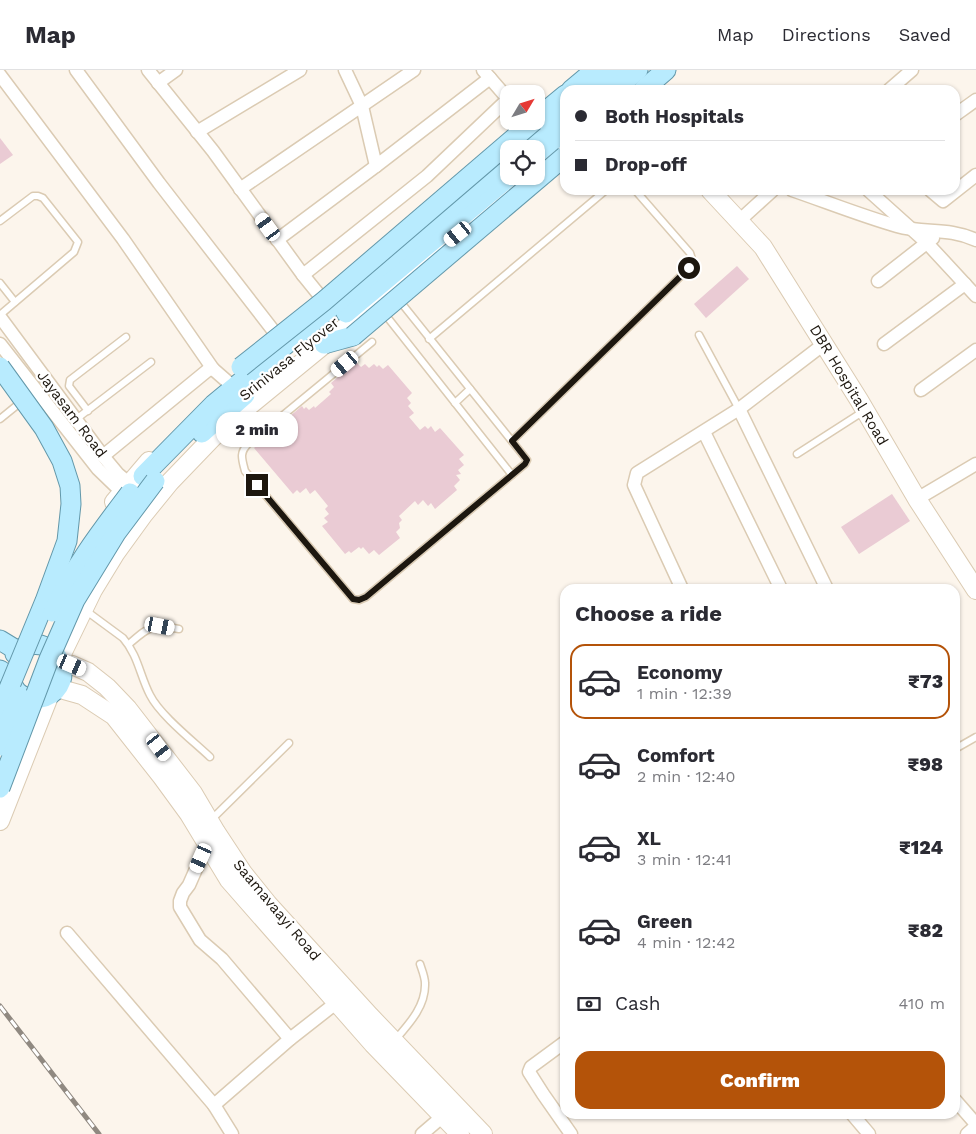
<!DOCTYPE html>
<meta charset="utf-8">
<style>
body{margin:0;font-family:"Work Sans",sans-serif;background:#f7f7f7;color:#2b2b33;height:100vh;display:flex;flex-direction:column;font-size:19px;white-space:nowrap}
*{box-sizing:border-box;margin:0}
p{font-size:16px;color:#7c7c81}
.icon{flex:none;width:28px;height:28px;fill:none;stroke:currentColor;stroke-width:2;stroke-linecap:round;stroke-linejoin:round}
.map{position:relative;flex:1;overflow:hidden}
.panel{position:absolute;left:560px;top:514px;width:400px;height:535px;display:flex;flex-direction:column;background:#fff;border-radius:15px;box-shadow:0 1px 4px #0004}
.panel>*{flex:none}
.hud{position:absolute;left:560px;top:15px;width:400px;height:110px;border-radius:15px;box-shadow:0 1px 4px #0004;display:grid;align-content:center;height:110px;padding:0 15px;background:#fff}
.needle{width:32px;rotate:52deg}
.buttons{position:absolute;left:500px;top:15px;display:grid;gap:10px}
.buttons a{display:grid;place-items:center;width:45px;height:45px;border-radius:10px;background:#fff;box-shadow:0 1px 4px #0004;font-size:25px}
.end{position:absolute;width:22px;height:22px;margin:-11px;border:6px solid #1d170f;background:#fff;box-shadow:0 0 0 2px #fff}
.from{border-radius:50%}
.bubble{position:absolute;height:35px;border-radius:15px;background:#fff;box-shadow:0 1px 4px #0004;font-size:16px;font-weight:800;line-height:35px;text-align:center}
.car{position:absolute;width:15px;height:30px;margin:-15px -8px;border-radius:6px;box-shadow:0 0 4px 1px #0007;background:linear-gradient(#fff 24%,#345 0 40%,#fff 0 76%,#345 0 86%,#fff 0)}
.hud b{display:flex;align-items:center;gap:18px;height:48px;font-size:19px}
.hud b+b{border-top:1px solid #e1e1e2}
.hud i{width:12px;height:12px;background:#2b2b33}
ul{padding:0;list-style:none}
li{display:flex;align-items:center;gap:15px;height:75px;margin:0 10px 8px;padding:0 5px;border:2px solid transparent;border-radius:15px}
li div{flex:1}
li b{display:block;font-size:19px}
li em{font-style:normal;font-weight:800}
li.on{border-color:#b45309}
li>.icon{width:45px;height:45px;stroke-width:1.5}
h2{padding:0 15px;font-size:22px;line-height:60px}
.pay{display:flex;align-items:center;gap:12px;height:55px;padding:0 15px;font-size:19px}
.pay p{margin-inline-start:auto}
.cta{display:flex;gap:10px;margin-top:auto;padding:10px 15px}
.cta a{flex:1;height:58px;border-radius:15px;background:#b45309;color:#fff;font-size:20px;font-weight:800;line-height:58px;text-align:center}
header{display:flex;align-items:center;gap:30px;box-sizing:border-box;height:70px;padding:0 25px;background:#fff;border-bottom:1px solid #e1e1e2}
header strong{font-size:24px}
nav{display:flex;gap:28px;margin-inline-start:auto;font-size:18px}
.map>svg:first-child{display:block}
</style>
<header>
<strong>Map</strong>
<nav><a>Map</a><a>Directions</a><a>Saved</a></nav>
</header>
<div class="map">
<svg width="976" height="1064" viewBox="0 0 976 1064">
<rect width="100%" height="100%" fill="#fcf5ec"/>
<g fill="#eacbd4">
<polygon points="0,68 13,85 0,94"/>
<polygon points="737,196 749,209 706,248 694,234"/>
<polygon points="356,292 361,297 365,294 369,298 374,294 377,297 379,295 383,299 388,295 412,323 407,328 411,333 408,336 414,343 409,347 420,360 425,356 428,359 431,356 435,362 440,358 464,385 459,389 464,395 458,400 461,404 456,405 460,410 454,416 457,420 435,439 431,433 428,436 423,430 418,435 415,431 399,446 402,450 399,453 400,458 396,462 400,468 379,485 374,480 369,484 363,477 361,479 359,477 351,483 349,481 345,484 322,456 328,452 324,448 329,444 325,439 328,436 315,420 310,424 306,418 300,423 297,420 293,424 254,378 272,363 271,362 302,336 304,339 306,337 309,340 314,336 315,338 331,324 329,322 334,317 331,313"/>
<polygon points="892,424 910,451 859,484 841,457"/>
</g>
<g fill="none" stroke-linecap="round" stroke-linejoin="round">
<g stroke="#dbcbb3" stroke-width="9">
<g id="lane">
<polyline points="0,151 33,126 38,126 43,128 78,172 74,182 0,245"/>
<polyline points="0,213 15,232"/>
<polyline points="384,243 512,405"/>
<polyline points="699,265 739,339"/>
<polyline points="429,269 606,120"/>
<path d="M372,272L248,374C239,383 242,389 245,401L353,529L359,530L366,527L525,394L527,390L399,230"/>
<polyline points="455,333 470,319"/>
<polyline points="88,341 69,316 70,310 126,267"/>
<polyline points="0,349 21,332"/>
<polyline points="75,350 151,292"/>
<polyline points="512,371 689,198 692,189 690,183 635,120"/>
<polyline points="797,384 864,341"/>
<path d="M85,540L123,568C138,585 140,606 150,625C160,645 193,671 210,687"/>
<path d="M129,574C150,556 151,554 179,559"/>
<polyline points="955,679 976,667"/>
<polyline points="212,749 289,673"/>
<path d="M395,970C409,954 426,936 425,913C425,907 422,900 420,894"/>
</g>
</g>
<g stroke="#dbcbb3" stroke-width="15">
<g id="street">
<polyline points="76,0 159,113 279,268"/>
<polyline points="148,0 213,81 303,205 324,231"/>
<polyline points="345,0 362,36 376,96 490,8"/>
<polyline points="483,0 509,30"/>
<polyline points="0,5 123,169 213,299"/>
<polyline points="158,13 176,0"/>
<polyline points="889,20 912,0"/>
<polyline points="955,45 976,30"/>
<polyline points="197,62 300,0"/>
<polyline points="240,119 414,0"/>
<path d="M792,120C827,132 862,146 897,156C925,164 947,157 976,170"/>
<polyline points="868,120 927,173 976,226"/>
<polyline points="930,120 943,131 976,105"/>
<polyline points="740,150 773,120"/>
<polyline points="277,170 376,96"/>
<polyline points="303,205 427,106 508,29"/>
<polyline points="878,211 933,168"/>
<polyline points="0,247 103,386 118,404 136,419"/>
<polyline points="0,274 98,399 128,428"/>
<polyline points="884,274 965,214"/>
<polyline points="921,320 976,280"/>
<polyline points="739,339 827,519"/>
<polyline points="704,362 781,519"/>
<polyline points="103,386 208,300 213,299 229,313"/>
<polyline points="917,429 976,394"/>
<polyline points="682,519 634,415 637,403 739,339 824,274"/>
<polyline points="207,774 189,815 183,823 180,831 180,837 200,870 222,889 290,969"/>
<polyline points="67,863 214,1035 232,1064"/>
<polyline points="565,972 531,997 529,1002 543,1024 571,1064"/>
<polyline points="955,1030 976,1054"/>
<polyline points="214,1035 290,969 336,933"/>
<polyline points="852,1044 869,1064"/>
<polyline points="422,1064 443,1046"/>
<polyline points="967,1064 976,1056"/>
</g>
</g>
<g stroke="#dbcbb3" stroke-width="20">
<g id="secondary">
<polyline points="536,97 565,72"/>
<polyline points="710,120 763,177 859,330 917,429 976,520"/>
<polyline points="114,432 149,391"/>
<polyline points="59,590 93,520 115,484 144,444 170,412 221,359 458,165 525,106"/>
<polyline points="61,594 72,595 88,602 107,617 128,639 193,723 216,762 243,803 268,834 370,946 483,1064"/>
<polyline points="57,618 82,625 114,646 162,707 189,744 229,810 373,974 460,1064"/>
<polyline points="0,751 50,624"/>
</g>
</g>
<g stroke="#6398aa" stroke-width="21">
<g id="primary">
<polyline points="571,20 595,0"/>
<polyline points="594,20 619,0"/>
<polyline points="614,20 638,0"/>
<polyline points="643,20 666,0"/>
<polyline points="536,49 565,25"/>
<polyline points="522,79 565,44"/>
<polyline points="536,84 565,61"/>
<polyline points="346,243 510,106"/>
<polyline points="324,274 353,266"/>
<polyline points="202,363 245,325"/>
<polyline points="143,406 214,334 509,90"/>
<polyline points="0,570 18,581"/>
<path d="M0,600C3,602 7,604 9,607C14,616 14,623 26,627C32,629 39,629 45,627C79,613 57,563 24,577C21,578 18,582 15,584"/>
</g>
</g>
<use href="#lane" stroke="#fff" stroke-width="6"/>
<use href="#street" stroke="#fff" stroke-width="12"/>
<use href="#secondary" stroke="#fff" stroke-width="18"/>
<use href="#primary" stroke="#b8ebfe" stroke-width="19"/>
<g stroke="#908981" stroke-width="5">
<polyline id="rail" points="0,936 99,1064"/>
</g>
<use href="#rail" stroke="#fff" stroke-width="3" stroke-dasharray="9" stroke-linecap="butt"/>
<g stroke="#6398aa" stroke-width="21" stroke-linecap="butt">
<g id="primary-bridge">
<polyline points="353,266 565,86"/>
<polyline points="0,297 44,358 62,391 70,416 71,434 67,471 45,531 0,640"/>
<polyline points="241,297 324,231 534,51"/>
<path d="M53,542C72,499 102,460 130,423"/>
<polyline points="0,676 19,626"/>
<polyline points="0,718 49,589 75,530 116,463 155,411"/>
</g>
</g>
<use href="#primary-bridge" stroke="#b8ebfe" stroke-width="19"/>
</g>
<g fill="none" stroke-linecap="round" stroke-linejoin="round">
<polyline stroke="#1d170f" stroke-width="6" points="257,415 353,529 359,530 366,527 525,394 527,390 512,371 689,198"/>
</g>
<g text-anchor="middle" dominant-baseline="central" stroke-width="4.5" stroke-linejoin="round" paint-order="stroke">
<g font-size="15" fill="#1d170f" stroke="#fff">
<text transform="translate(289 289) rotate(-39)">Srinivasa Flyover</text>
<text transform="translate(849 315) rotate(59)">DBR Hospital Road</text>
<text transform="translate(72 344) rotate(53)">Jayasam Road</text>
<text transform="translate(277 840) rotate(50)">Saamavaayi Road</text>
</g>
</g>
</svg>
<div class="buttons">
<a><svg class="needle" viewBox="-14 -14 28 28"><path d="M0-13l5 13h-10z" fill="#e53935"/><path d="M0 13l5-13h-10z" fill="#7c7c81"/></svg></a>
<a><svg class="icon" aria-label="locate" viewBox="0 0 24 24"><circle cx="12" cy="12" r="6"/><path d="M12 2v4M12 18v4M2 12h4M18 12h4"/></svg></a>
</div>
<i class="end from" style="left:689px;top:198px"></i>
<i class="end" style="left:257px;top:415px"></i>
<div class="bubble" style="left:216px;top:342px;width:82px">2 min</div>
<i class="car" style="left:268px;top:157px;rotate:324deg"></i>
<i class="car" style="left:458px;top:164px;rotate:231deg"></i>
<i class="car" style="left:345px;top:294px;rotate:230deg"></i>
<i class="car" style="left:160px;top:556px;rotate:101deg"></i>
<i class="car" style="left:72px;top:595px;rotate:113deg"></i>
<i class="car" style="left:159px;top:677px;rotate:143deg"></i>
<i class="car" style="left:201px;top:788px;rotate:204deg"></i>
<div class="hud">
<b><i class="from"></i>Both Hospitals</b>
<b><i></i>Drop-off</b>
</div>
<section class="panel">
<h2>Choose a ride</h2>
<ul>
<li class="on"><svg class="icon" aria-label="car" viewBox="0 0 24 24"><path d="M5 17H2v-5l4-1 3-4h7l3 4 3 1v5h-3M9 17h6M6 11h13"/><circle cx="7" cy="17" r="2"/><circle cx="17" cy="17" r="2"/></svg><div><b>Economy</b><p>1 min · 12:39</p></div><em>₹73</em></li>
<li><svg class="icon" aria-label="car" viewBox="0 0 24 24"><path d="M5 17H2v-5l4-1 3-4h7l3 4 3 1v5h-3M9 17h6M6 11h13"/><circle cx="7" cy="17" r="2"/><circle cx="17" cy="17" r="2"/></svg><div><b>Comfort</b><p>2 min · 12:40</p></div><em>₹98</em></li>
<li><svg class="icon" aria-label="car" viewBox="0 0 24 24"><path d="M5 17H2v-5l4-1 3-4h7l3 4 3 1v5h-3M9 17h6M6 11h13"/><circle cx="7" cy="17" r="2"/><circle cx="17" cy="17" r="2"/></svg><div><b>XL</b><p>3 min · 12:41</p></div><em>₹124</em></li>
<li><svg class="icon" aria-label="car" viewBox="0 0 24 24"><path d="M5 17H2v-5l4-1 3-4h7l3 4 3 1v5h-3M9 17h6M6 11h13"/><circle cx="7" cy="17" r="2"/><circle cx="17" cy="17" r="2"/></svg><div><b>Green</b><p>4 min · 12:42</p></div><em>₹82</em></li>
</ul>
<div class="pay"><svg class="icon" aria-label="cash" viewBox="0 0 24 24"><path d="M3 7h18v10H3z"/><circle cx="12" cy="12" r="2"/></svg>Cash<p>410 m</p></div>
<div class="cta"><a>Confirm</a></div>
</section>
</div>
